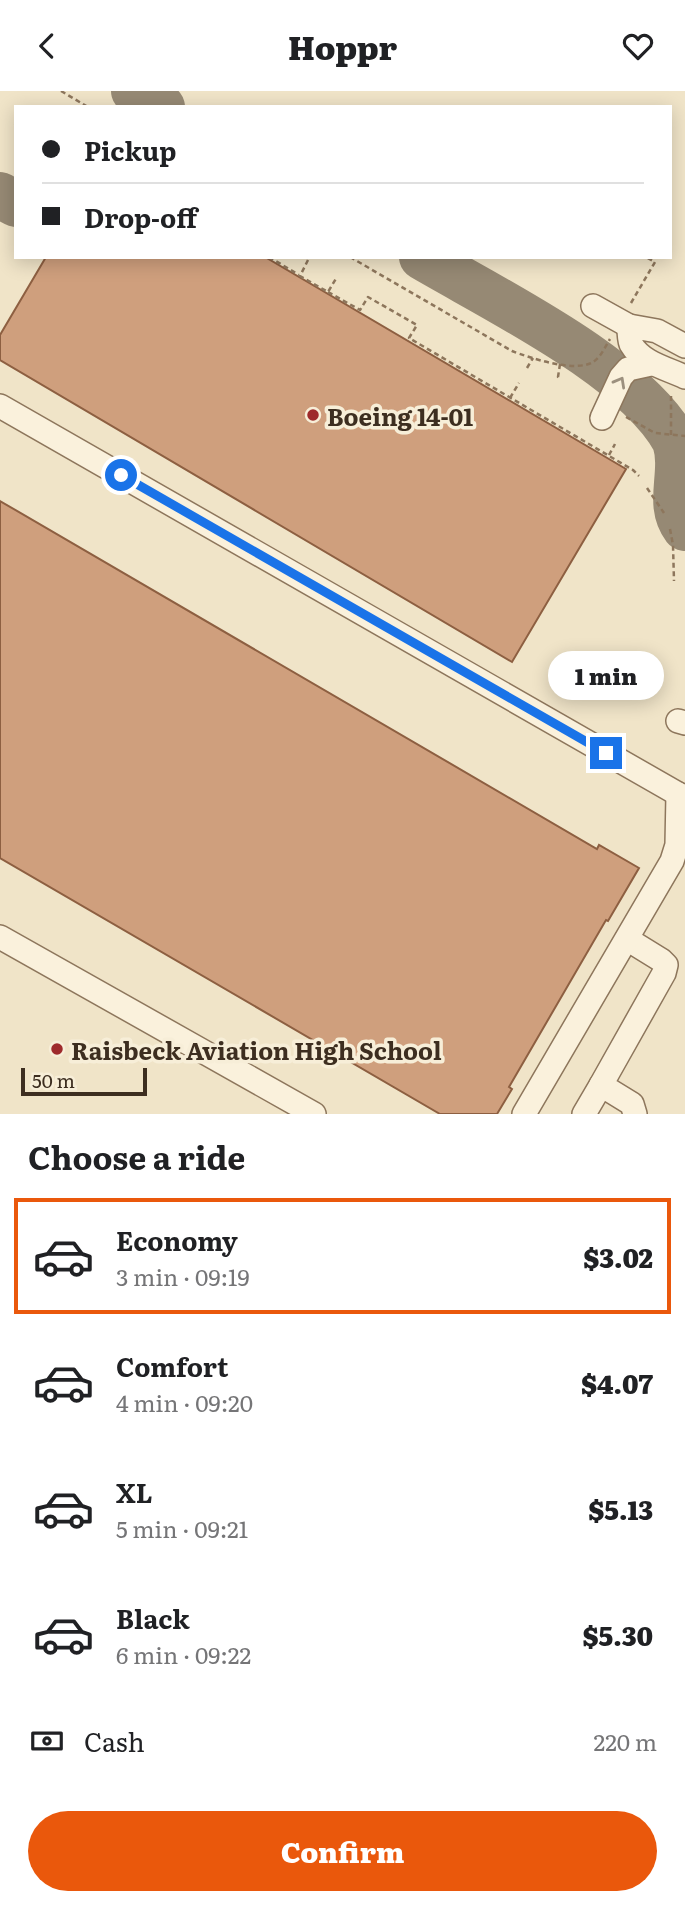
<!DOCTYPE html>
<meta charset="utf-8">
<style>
body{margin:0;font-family:Literata,serif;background:#f2f2f2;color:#202124;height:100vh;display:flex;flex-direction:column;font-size:26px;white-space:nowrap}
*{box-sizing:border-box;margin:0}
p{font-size:23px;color:#757577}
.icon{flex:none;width:38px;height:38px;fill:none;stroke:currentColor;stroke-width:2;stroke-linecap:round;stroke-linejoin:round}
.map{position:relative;height:1023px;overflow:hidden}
.drawer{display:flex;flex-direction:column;background:#fff;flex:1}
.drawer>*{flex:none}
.hud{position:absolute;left:14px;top:14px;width:658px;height:154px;border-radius:0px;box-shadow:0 4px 18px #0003;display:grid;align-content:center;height:154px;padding:0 28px;background:#fff}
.scale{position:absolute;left:21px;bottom:18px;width:126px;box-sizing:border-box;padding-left:7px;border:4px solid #3d2e20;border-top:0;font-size:19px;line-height:24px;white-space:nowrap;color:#3d2e20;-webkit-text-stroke:5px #f7eed8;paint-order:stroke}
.end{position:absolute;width:32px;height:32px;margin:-16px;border:9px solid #1a73e8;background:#fff;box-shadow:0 0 0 4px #fff}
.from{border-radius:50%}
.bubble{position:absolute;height:49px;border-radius:24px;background:#fff;box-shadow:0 4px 18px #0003;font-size:23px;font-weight:800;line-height:49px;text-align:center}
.hud b{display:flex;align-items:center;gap:24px;height:66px;font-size:26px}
.hud b+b{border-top:2px solid #e0e0e0}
.hud i{width:18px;height:18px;background:#202124}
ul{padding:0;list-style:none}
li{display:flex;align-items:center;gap:21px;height:116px;margin:0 14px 10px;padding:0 14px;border:4px solid transparent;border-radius:0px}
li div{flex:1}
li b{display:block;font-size:26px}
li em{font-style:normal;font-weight:800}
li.active{border-color:#ea580c}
li>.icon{width:63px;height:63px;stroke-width:1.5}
h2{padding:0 28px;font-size:32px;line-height:84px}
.pay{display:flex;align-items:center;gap:18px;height:77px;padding:0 28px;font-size:26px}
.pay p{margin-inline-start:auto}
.cta{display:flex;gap:14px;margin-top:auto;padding:14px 28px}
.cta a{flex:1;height:80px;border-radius:42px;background:#ea580c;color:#fff;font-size:28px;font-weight:800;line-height:80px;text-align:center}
header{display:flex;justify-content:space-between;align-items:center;height:91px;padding:0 28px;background:#fff;font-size:32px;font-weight:800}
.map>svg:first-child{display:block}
</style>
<header><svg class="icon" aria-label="back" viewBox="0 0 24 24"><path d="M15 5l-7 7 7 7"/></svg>Hoppr<svg class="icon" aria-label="heart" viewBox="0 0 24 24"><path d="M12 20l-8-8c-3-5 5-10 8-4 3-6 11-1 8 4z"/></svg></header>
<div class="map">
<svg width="685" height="1023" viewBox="0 0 685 1023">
<rect width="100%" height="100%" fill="#f0e4c8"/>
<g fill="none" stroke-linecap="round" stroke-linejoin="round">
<g stroke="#968974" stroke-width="46">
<polyline points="134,0 162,16"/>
<polyline points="0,104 16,113"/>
<path d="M422,166C495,209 634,276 675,350C685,383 666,412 685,437"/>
</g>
</g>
<g fill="#cf9f7d" stroke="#8d5f41" stroke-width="2">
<polygon points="46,166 265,166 626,378 512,571 0,269 0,244"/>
<polygon points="0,410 597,758 599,754 639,777 608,830 606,829 509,996 512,998 497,1023 440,1023 0,767"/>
</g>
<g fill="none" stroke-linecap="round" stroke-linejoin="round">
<g stroke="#8d765c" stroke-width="26">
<g id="minor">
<polyline points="593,215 629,235"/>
<path d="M685,255L657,240L629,235C629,240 629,248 631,253C642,272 666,277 685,286"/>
<polyline points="0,315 685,707"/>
<polyline points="602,327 621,286 628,278 651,273"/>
<polyline points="678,630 685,632"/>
<polyline points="0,846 314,1023"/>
<polyline points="627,848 661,869 666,874 664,882 601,994 632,1013 635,1023"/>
<polyline points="524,1023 672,770 677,754 678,703"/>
<polyline points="584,1023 601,994"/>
</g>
</g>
<g stroke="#8d765c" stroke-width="2.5" stroke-dasharray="5 3.5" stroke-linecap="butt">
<polyline points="61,0 88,16"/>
<polyline points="15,34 16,32"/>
<polyline points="269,166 299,184"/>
<path d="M350,166L512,260C530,267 575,282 593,271C601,266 605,256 610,248"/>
<polyline points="308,169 300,185 328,201 337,186"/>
<polyline points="328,201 360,219 368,206 417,234 409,247 633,379 639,385"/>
<polyline points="631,212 655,171 646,166"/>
<polyline points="560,273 558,286 561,288"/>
<polyline points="527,277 533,267"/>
<polyline points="510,307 519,292"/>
<polyline points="626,326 655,342 685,345"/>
<polyline points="671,344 671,302"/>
<polyline points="609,364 615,353"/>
<polyline points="647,397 664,422"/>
<polyline points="670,438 673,454 674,490"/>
</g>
<use href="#minor" stroke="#faf1dc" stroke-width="23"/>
</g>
<defs><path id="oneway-chevron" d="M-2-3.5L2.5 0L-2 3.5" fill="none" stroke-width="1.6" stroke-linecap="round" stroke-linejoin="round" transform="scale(1.75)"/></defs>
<use stroke="#9c907e" href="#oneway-chevron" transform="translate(620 291) rotate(-61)"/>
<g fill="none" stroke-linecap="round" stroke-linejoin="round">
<polyline stroke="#1a73e8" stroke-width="9" points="121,384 606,662"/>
</g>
<g fill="#9e2a2b" stroke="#f7eed8" stroke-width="2.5">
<circle cx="313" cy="324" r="7"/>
<circle cx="57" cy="958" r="7"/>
</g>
<g text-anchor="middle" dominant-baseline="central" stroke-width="7" stroke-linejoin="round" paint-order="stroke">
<g font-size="24" font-weight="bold" fill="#3d2e20" stroke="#f7eed8" text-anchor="start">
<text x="327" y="324">Boeing 14-01</text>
<text x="71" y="958">Raisbeck Aviation High School</text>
</g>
</g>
</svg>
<div class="scale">50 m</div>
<i class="end from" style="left:121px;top:384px"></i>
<i class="end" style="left:606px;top:662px"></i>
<div class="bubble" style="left:548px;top:560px;width:116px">1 min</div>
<div class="hud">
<b><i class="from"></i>Pickup</b>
<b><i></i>Drop-off</b>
</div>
</div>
<section class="drawer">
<h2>Choose a ride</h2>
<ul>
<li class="active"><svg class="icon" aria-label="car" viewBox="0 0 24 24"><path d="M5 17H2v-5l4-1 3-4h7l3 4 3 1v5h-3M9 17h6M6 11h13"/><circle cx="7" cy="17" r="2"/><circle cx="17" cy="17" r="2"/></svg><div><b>Economy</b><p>3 min · 09:19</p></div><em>$3.02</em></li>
<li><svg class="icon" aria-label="car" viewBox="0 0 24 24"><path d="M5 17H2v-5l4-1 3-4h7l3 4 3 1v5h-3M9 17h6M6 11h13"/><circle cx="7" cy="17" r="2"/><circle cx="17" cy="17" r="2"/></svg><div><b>Comfort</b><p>4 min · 09:20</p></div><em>$4.07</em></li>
<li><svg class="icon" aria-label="car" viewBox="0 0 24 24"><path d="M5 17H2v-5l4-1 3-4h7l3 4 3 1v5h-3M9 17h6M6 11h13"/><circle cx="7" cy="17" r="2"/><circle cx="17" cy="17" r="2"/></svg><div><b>XL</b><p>5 min · 09:21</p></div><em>$5.13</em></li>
<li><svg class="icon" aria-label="car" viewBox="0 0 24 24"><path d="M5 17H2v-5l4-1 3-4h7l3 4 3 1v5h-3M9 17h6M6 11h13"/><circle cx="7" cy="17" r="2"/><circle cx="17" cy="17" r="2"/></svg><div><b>Black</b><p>6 min · 09:22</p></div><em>$5.30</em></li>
</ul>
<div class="pay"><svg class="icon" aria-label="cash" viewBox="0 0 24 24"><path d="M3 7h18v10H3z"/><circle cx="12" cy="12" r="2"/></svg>Cash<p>220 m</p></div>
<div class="cta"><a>Confirm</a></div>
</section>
